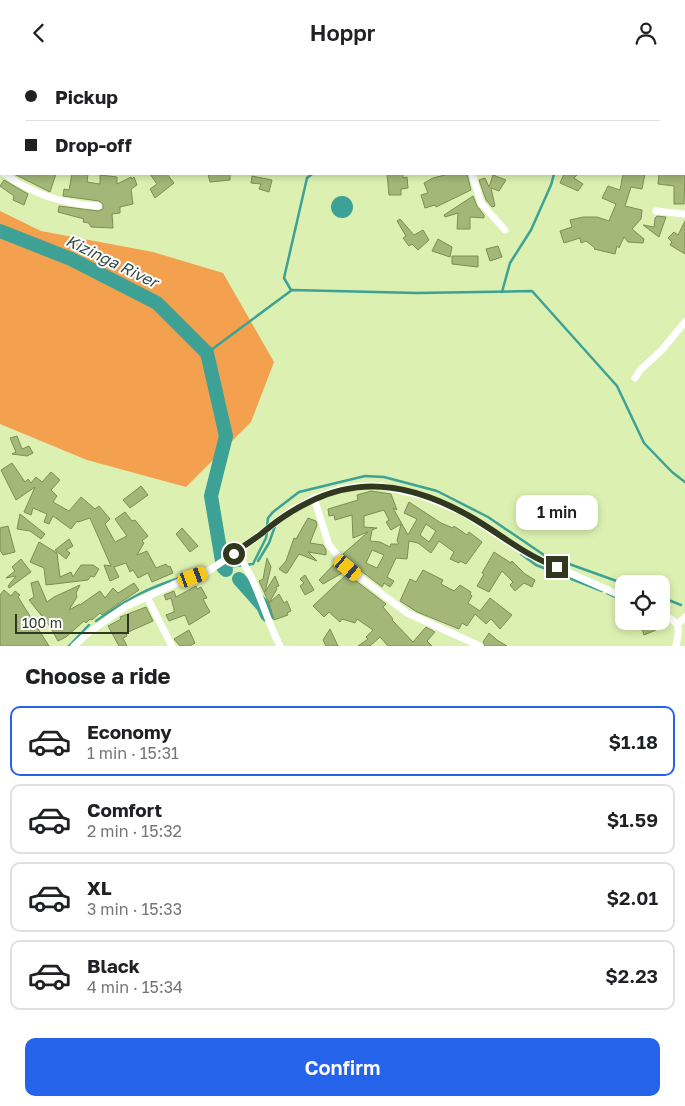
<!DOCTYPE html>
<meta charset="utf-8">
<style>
body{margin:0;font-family:"Golos Text",sans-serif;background:#f6f6f6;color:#202124;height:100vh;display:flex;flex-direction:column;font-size:19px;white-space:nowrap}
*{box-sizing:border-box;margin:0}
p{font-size:16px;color:#757577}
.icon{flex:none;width:28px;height:28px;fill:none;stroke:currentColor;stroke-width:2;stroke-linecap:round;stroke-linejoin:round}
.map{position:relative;height:581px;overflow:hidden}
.panel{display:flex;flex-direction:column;background:#fff;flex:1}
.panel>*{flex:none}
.banner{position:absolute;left:0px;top:0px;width:685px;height:110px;box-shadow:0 2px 8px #0003;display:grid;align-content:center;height:110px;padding:0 25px;background:#fff}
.controls{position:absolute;left:615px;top:510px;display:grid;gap:10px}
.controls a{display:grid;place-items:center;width:55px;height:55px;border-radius:10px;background:#fff;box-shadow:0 2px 8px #0003;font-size:25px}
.scale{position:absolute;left:15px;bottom:12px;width:114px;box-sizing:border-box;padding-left:5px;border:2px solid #30381f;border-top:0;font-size:14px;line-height:18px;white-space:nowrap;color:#30381f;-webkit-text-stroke:4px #fff;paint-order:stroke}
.end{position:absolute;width:22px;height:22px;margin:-11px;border:6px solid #30381f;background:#fff;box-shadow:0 0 0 2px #fff}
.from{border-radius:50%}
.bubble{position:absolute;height:35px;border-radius:10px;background:#fff;box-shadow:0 2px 8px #0003;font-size:16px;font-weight:600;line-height:35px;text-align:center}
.car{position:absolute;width:15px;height:30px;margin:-15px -8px;border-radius:6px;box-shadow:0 0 4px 1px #0007;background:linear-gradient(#f5c518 24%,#345 0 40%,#f5c518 0 76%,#345 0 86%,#f5c518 0)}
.banner b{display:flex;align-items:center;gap:18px;height:48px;font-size:19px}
.banner b+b{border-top:1px solid #e0e0e0}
.banner i{width:12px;height:12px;background:#202124}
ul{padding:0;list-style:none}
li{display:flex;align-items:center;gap:15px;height:70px;margin:0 10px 8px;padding:0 15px;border:2px solid #e0e0e0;border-radius:10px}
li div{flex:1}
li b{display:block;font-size:19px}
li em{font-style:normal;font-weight:600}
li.on{border-color:#2563eb}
li>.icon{width:45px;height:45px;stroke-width:1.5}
h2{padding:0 25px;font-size:22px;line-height:60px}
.button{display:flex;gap:10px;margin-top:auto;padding:10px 25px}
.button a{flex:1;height:58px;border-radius:10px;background:#2563eb;color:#fff;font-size:20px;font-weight:600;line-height:58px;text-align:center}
header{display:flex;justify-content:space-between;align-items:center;height:65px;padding:0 25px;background:#fff;font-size:22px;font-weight:600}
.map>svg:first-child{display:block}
</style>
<header><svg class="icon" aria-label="back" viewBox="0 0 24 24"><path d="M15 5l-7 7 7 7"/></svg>Hoppr<svg class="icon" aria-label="person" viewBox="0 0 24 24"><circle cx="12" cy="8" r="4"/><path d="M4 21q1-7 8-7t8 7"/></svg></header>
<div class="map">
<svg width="685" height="581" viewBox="0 0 685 581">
<rect width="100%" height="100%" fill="#dcf1b1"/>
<polygon fill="#f3a04f" points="0,146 41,166 153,187 223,208 274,297 251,357 186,422 87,395 0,359"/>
<circle fill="#3da295" cx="342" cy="142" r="11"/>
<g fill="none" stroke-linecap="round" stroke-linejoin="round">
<g stroke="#3da295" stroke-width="2.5">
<polyline points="397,1 398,0"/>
<polyline points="684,40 685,38"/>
<polyline points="291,225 284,213 307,113 312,109"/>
<polyline points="502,227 510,198 531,165 551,120 554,109"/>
<polyline points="207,288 292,225 417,228 532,226 617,321 644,378 672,407 685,417"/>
<polyline points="267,461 268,453 273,447 299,427 365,411 384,412 437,426 488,452 544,490 625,519"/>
<polyline points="521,489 536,500 602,526"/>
<polyline points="258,496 269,478 275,461"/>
<polyline points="217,503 253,499 266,473 267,467"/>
<polyline points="607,528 624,536"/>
<polyline points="661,532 681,540"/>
<path d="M96,556C126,535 146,523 183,512"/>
<polyline points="69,581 89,560"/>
</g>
<g stroke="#3da295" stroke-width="14">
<polyline points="0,166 71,194 157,238 207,288 226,371 211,431 223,502 226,505"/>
<polyline points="239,514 263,541 267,550"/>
</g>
</g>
<g fill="#a3b779" stroke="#7c8e53" fill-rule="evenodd">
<polygon points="14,109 56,109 50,127"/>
<polygon points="72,109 88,109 87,117 100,119 100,110 117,112 117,119 131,112 132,114 134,112 137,120 131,124 133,139 120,142 120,148 112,149 113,163 91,162 89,158 83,157 84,154 58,147 59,141 98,146 103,144 103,139 99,136 63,131 64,124 69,125"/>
<polygon points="150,109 167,109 174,118 155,133 150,124 157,119"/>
<polygon points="208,109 230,109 230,115 210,117"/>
<polygon points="387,109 403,109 403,113 407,112 408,123 401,124 401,130 389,130"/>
<polygon points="449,109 467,109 471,125 436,142 435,140 425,143 421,130 428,128 424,118 433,113"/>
<polygon points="564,109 578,109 574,113 583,119 578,126 560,118"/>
<polygon points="623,109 645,109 642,124 631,122 625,141 642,145 641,154 632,164 644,174 643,178 628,177 624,172 619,183 617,181 615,189 594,184 595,183 586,176 581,178 580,173 564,178 560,166 572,162 570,155 583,152 597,152 609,156 616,139 602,133 608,121 620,125"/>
<polygon points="659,109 685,109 684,139 674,139 674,121 658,119"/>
<polygon points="493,110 506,115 499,126 491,123 495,141 492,142 486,135 479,115 485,113 489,122"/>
<polygon points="252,111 272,115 269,127 259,124 261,119 251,118"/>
<polygon points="4,115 28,129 24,140 13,135 14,131 0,121"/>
<polygon points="473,131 477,141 484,150 484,153 470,152 470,164 457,164 458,148 445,152 444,150"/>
<polygon points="657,151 666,152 659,172 643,160 654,162 655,153"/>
<polygon points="400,154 414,170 423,165 429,175 418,185 412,179 409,181 403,173 406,171 397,156"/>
<polygon points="685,156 685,189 670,180 672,177 668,173 674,167 678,170"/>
<polygon points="438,174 452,182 450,192 432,186"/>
<polygon points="498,181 502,192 490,196 486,184"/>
<polygon points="452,191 478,191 478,202 452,199"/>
<polygon points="17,371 22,384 29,381 33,388 27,391 12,389 16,387 10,373"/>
<polygon points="12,398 25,417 28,414 31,418 36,412 42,417 51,407 60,415 51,425 57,431 53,437 69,446 81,432 95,444 99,441 110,454 105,459 115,477 127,471 115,454 125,447 132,456 135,455 148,471 142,476 144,478 137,490 147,486 156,503 166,499 168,502 170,501 173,508 152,517 148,508 138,513 133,505 130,507 126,498 114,502 119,512 110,516 104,500 111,501 90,453 78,457 77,456 71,464 53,451 49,459 44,457 47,449 33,443 31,450 24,447 35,422 16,435 1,405"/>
<polygon points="141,421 148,430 130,443 123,435"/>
<path d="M371,426L391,429L397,445L393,443L408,470L417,454L404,448L409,437L441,458L453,463L454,461L467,470L469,467L482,477L466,499L460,496L459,498L450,494L454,487L439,476L431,488L418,478L409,476L407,494L396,493L387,512L394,516L390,522L384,518L382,522L352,499L343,489L368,467L353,473L352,450L335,455L334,450L329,451L328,444L358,435L357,430ZM384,445L389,455L386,457L391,465L401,459L397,476L399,479H391L390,482L380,477L370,476L372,465L377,463L364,462V451ZM426,459L436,466L429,477L420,470ZM372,485L384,490L377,503L366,498Z"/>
<polygon points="20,449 45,469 41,474 30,466 17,464"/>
<polygon points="308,453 316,456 317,460 310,478 323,480 326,485 326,490 308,487 317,496 299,489 287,508 285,508 279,504 286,496 294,473 296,474"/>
<polygon points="8,461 15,487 3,490 0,485 0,463"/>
<polygon points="182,463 198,481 190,487 176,469"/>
<polygon points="69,474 73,481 66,485 70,488 66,494 55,485"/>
<polygon points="39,477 57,488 60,512 71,507 73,512 81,500 93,500 99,504 94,512 91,511 88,515 46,520 44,503 30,497"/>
<polygon points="494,487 511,498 512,496 525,509 535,515 532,522 524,518 515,526 510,520 513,517 502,506 489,527 477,521 484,509 482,508"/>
<polygon points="267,493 271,502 265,527 275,511 279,521 276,522 277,524 269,538 259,516 263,514"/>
<polygon points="21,494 31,507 9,523 8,521 16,511 6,513 15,506 12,502"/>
<polygon points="336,497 344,507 323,519 319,515"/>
<polygon points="423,505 443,515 441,519 454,526 460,520 471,527 470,529 472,531 468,538 480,546 490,533 512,550 500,564 491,554 486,559 475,549 467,561 462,558 459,564 417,547 400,536 410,514 416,517"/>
<polygon points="347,509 386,539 383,542 393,554 392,555 413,577 426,562 435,567 427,576 432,581 388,581 380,572 370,581 358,581 368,574 366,572 373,565 357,554 355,558 342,554 340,557 329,547 324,552 313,541"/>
<polygon points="305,510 314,525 305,530 300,521 304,518 300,514"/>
<polygon points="38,516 47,537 54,532 80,520 76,528 77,532 69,545 80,539 80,540 100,526 105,533 113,523 118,528 134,518 139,525 102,550 100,548 92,555 90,554 86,558 84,556 66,572 58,576 49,560 29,535 34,532 31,518"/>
<polygon points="196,521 197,524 201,522 207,533 203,534 210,547 189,560 185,550 169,556 166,550 174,547 174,544 171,533 166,535 164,530 174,526 176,532"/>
<polygon points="4,525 11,531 15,526 20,530 18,532 49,581 0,581 0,530"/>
<polygon points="279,529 284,538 287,536 291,546 287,548 288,550 274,555 269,538"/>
<polygon points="146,542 153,556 126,568 127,571 123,573 127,581 119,581 108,561 121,554 120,552"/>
<polygon points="644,556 653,556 656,565 644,570 640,558"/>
<polygon points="330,564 338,581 326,581 323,575"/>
<polygon points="189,565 195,578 190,581 180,581 174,574"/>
<polygon points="489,568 497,575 507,581 485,581 483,577"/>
</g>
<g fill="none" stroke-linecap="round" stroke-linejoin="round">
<g stroke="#fff" stroke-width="7">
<polyline points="518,0 518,1"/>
<polyline points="647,0 647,1"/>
<polyline points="23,1 24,0"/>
<polyline points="456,1 457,0"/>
<polyline points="0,19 1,18"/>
<polyline points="0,104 1,105"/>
<path d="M5,109C33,130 63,139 98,141"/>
<polyline points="472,109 481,138 505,165"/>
<polyline points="656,146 685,149"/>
<polyline points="635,313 640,305 662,285 685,257"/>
<polyline points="314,433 329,480 348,503 407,548 480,581"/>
<path d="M236,487C258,516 264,550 280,581"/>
<polyline points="147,532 172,581"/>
<path d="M661,549C681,557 680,562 676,581"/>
<polyline points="678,559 685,552"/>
<polyline points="74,581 87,569 125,542 181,516 205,508 234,489 292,445 314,433 340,424 362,421 381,421 420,430 462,447 527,489 624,532"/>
</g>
</g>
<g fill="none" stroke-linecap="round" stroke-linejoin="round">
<path stroke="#30381f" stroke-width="6" d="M234,489C242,481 252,476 261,469C326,414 386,407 462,447C495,464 521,489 557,502"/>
</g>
<g text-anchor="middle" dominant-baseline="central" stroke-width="4" stroke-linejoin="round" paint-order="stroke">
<g font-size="16" font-style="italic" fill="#304f4a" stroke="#fff">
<text transform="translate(112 196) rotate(26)">Kizinga River</text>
</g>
</g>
</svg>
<div class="controls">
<a><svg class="icon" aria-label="locate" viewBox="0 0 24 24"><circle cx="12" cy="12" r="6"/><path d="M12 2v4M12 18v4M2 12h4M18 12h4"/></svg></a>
</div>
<div class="scale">100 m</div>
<i class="end from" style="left:234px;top:489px"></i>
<i class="end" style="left:557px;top:502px"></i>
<div class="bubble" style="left:516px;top:430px;width:82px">1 min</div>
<i class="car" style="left:348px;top:503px;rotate:130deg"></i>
<i class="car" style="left:193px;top:512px;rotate:70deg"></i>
<div class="banner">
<b><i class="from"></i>Pickup</b>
<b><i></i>Drop-off</b>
</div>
</div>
<section class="panel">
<h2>Choose a ride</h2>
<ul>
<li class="on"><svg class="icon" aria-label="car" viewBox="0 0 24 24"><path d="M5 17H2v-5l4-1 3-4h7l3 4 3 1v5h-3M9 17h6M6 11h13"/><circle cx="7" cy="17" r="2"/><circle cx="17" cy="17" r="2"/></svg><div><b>Economy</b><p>1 min · 15:31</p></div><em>$1.18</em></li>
<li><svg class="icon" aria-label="car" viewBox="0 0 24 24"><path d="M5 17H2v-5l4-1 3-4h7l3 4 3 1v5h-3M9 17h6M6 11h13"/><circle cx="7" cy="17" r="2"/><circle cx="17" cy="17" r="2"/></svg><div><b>Comfort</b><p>2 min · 15:32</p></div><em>$1.59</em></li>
<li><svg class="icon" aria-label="car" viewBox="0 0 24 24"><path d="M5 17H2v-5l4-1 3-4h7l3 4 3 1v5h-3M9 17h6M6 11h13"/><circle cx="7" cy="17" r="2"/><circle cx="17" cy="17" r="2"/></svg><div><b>XL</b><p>3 min · 15:33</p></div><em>$2.01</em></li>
<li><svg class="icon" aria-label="car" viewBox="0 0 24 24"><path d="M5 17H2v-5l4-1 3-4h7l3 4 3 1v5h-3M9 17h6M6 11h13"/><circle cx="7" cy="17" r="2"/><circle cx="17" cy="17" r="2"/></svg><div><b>Black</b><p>4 min · 15:34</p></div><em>$2.23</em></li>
</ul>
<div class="button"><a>Confirm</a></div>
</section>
